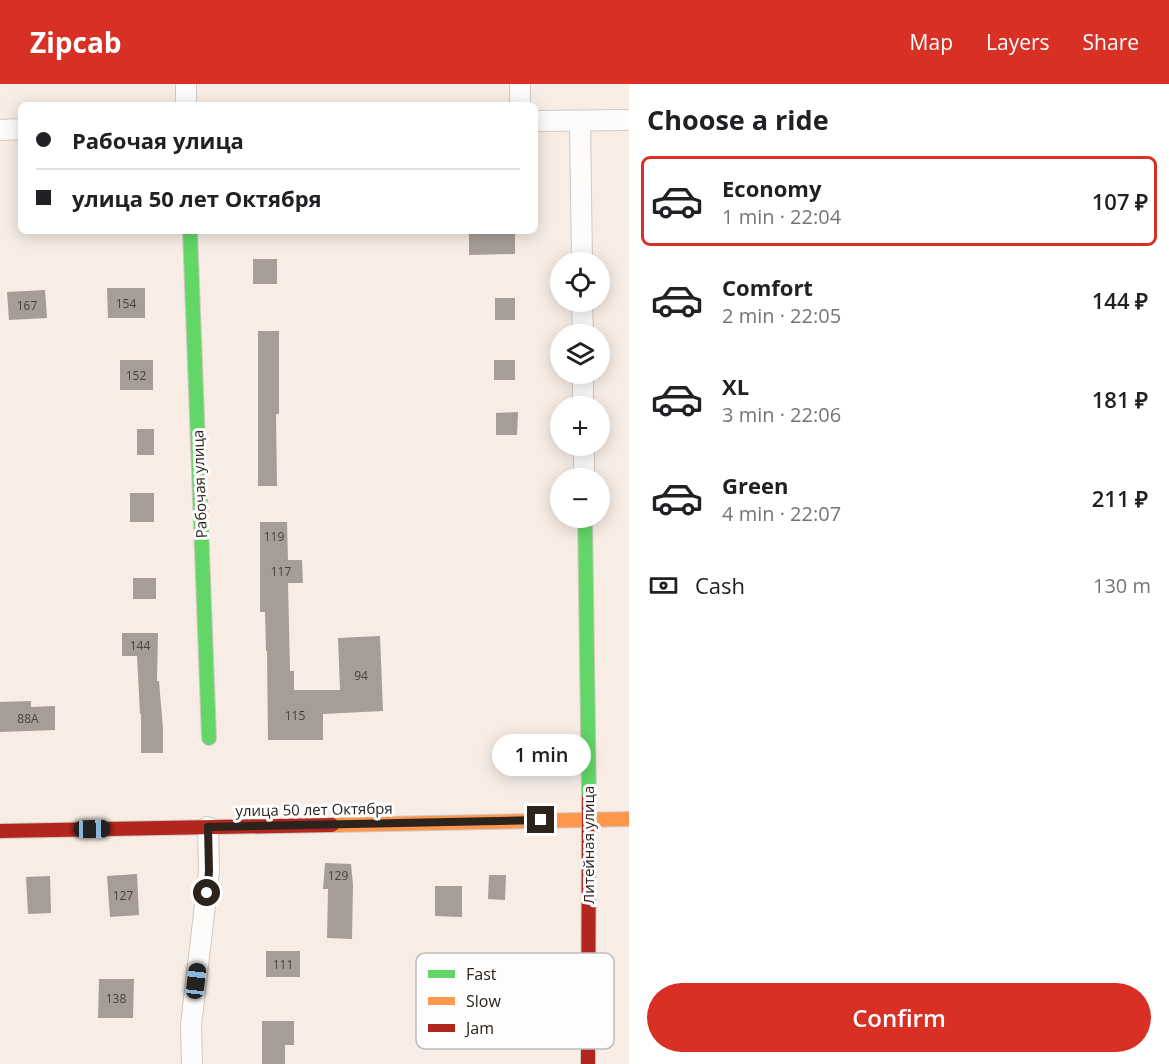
<!DOCTYPE html>
<meta charset="utf-8">
<style>
body{margin:0;font-family:"Open Sans",sans-serif;background:#f6f6f6;color:#202124;height:100vh;display:flex;flex-direction:column;font-size:22px;white-space:nowrap}
*{box-sizing:border-box;margin:0}
p{font-size:20px;color:#757577}
.icon{flex:none;width:33px;height:33px;fill:none;stroke:currentColor;stroke-width:2;stroke-linecap:round;stroke-linejoin:round}
.map{position:relative;flex:1;overflow:hidden}
.drawer{display:flex;flex-direction:column;background:#fff;width:540px}
.drawer>*{flex:none}
.hud{position:absolute;left:18px;top:18px;width:520px;height:132px;border-radius:9px;box-shadow:0 3px 15px #0003;display:grid;align-content:center;height:132px;padding:0 18px;background:#fff}
.controls{position:absolute;left:550px;top:168px;display:grid;gap:12px}
.controls a{display:grid;place-items:center;width:60px;height:60px;border-radius:50%;background:#fff;box-shadow:0 3px 15px #0003;font-size:30px}
.end{position:absolute;width:27px;height:27px;margin:-14px;border:8px solid #2b231c;background:#fff;box-shadow:0 0 0 3px #fff}
.from{border-radius:50%}
.bubble{position:absolute;height:42px;border-radius:21px;background:#fff;box-shadow:0 3px 15px #0003;font-size:20px;font-weight:600;line-height:42px;text-align:center}
.car{position:absolute;width:18px;height:36px;margin:-18px -9px;border-radius:8px;box-shadow:0 0 4px 2px #0007;background:linear-gradient(#222 24%,#8ab4d8 0 40%,#222 0 76%,#8ab4d8 0 86%,#222 0)}
.hud b{display:flex;align-items:center;gap:21px;height:57px;font-size:22px}
.hud b+b{border-top:2px solid #e0e0e0}
.hud i{width:15px;height:15px;background:#202124}
ul{padding:0;list-style:none}
li{display:flex;align-items:center;gap:18px;height:90px;margin:0 12px 9px;padding:0 6px;border:3px solid transparent;border-radius:9px}
li div{flex:1}
li b{display:block;font-size:22px}
li em{font-style:normal;font-weight:600}
li.on{border-color:#d93025}
li>.icon{width:54px;height:54px;stroke-width:1.5}
h2{padding:0 18px;font-size:27px;line-height:72px}
.pay{display:flex;align-items:center;gap:15px;height:66px;padding:0 18px;font-size:22px}
.pay p{margin-inline-start:auto}
.cta{display:flex;gap:12px;margin-top:auto;padding:12px 18px}
.cta a{flex:1;height:69px;border-radius:36px;background:#d93025;color:#fff;font-size:24px;font-weight:600;line-height:69px;text-align:center}
header{display:flex;align-items:center;gap:36px;box-sizing:border-box;height:84px;padding:0 30px;background:#d93025;color:#fff}
header strong{font-size:28px}
nav{display:flex;gap:33px;margin-inline-start:auto;font-size:21px}
main{display:flex;flex:1;min-height:0}
.map>svg:first-child{display:block}
</style>
<header>
<strong>Zipcab</strong>
<nav><a>Map</a><a>Layers</a><a>Share</a></nav>
</header>
<main>
<div class="map">
<svg width="629" height="980" viewBox="0 0 629 980">
<rect width="100%" height="100%" fill="#f7ede5"/>
<g fill="#a69d98">
<polygon points="469,147 515,147 515,170 469,171"/>
<rect x="253" y="175" width="24" height="25"/>
<polygon points="107,204 145,204 145,234 108,234"/>
<polygon points="45,206 47,234 9,236 7,208"/>
<rect x="495" y="214" width="20" height="22"/>
<polygon points="258,247 279,247 279,330 276,330 277,402 258,402"/>
<rect x="120" y="276" width="33" height="30"/>
<rect x="494" y="276" width="21" height="20"/>
<polygon points="518,328 517,351 496,351 496,329"/>
<rect x="137" y="345" width="17" height="26"/>
<rect x="130" y="409" width="24" height="29"/>
<polygon points="260,438 287,438 288,476 302,476 303,499 288,499 290,587 294,587 294,606 340,606 338,554 380,552 383,627 323,630 323,656 268,656 267,567 266,567 265,528 260,528"/>
<rect x="133" y="494" width="23" height="21"/>
<polygon points="122,549 158,549 157,597 159,597 163,645 163,669 141,669 141,630 140,630 137,572 122,572"/>
<polygon points="31,617 31,623 55,622 55,646 0,648 0,618"/>
<polygon points="325,779 351,780 353,801 352,855 327,854 328,805 323,805"/>
<polygon points="137,790 139,831 110,833 107,792"/>
<polygon points="489,791 506,791 505,816 488,815"/>
<polygon points="50,792 51,829 28,830 26,793"/>
<polygon points="435,802 462,802 462,833 435,832"/>
<rect x="266" y="867" width="34" height="26"/>
<polygon points="99,895 134,895 133,934 98,934"/>
<polygon points="262,937 294,937 294,961 285,961 285,980 262,980"/>
</g>
<g fill="none" stroke-linecap="round" stroke-linejoin="round">
<g stroke="#d1c8c1" stroke-width="22">
<g id="street">
<polyline points="186,0 186,21"/>
<polyline points="520,21 520,0"/>
<polyline points="536,37 629,36"/>
<polyline points="580,37 582,178"/>
<polyline points="0,46 21,45"/>
<polyline points="582,218 583,250"/>
<polyline points="583,290 583,322"/>
<polyline points="584,362 584,394"/>
<polyline points="192,980 191,941 209,787 208,743"/>
</g>
</g>
<g stroke="#d1c8c1" stroke-width="16">
<g id="fast">
<polyline points="190,147 209,654"/>
<polyline points="585,434 589,714"/>
</g>
</g>
<g stroke="#d1c8c1" stroke-width="16">
<polyline id="slow" points="332,741 629,735"/>
</g>
<g stroke="#d1c8c1" stroke-width="16">
<g id="jam">
<polyline points="0,747 332,741"/>
<polyline points="588,980 589,714"/>
</g>
</g>
<use href="#street" stroke="#fefcfb" stroke-width="20"/>
<use href="#fast" stroke="#63d668" stroke-width="14"/>
<use href="#slow" stroke="#ff974d" stroke-width="14"/>
<use href="#jam" stroke="#b3261e" stroke-width="14"/>
</g>
<g fill="none" stroke-linecap="round" stroke-linejoin="round">
<polyline stroke="#2b231c" stroke-width="8" points="207,809 209,787 208,743 541,736"/>
</g>
<g text-anchor="middle" dominant-baseline="central" stroke-width="6" stroke-linejoin="round" paint-order="stroke">
<g font-size="12" fill="#4a423b">
<text x="126" y="219">154</text>
<text x="27" y="221">167</text>
<text x="136" y="291">152</text>
<text x="274" y="452">119</text>
<text x="281" y="487">117</text>
<text x="140" y="561">144</text>
<text x="361" y="591">94</text>
<text x="295" y="631">115</text>
<text x="28" y="634">88А</text>
<text x="338" y="791">129</text>
<text x="123" y="811">127</text>
<text x="283" y="880">111</text>
<text x="116" y="914">138</text>
</g>
<g font-size="15" fill="#2b231c" stroke="#fdfdfd">
<text transform="translate(199 400) rotate(-92)">Рабочая улица</text>
<text transform="translate(314 725) rotate(-1)">улица 50 лет Октября</text>
<text transform="translate(588 761) rotate(-90)">Литейная улица</text>
</g>
</g>
<rect x="416" y="869" width="198" height="96" rx="9" fill="#fdfdfd" stroke="#bebcba" stroke-width="1.5"/>
<rect x="428" y="886" width="27" height="8" fill="#63d668"/>
<rect x="428" y="913" width="27" height="8" fill="#ff974d"/>
<rect x="428" y="940" width="27" height="8" fill="#b3261e"/>
<g font-size="16" fill="#2b231c">
<text x="466" y="896">Fast</text>
<text x="466" y="923">Slow</text>
<text x="466" y="950">Jam</text>
</g>
</svg>
<div class="controls">
<a><svg class="icon" aria-label="locate" viewBox="0 0 24 24"><circle cx="12" cy="12" r="6"/><path d="M12 2v4M12 18v4M2 12h4M18 12h4"/></svg></a>
<a><svg class="icon" aria-label="layers" viewBox="0 0 24 24"><path d="M12 4l9 5-9 5-9-5zM3 14l9 5 9-5"/></svg></a>
<a>+</a>
<a>−</a>
</div>
<i class="end from" style="left:207px;top:809px"></i>
<i class="end" style="left:541px;top:736px"></i>
<div class="bubble" style="left:492px;top:650px;width:99px">1 min</div>
<i class="car" style="left:92px;top:745px;rotate:89deg"></i>
<i class="car" style="left:196px;top:897px;rotate:7deg"></i>
<div class="hud">
<b><i class="from"></i>Рабочая улица</b>
<b><i></i>улица 50 лет Октября</b>
</div>
</div>
<section class="drawer">
<h2>Choose a ride</h2>
<ul>
<li class="on"><svg class="icon" aria-label="car" viewBox="0 0 24 24"><path d="M5 17H2v-5l4-1 3-4h7l3 4 3 1v5h-3M9 17h6M6 11h13"/><circle cx="7" cy="17" r="2"/><circle cx="17" cy="17" r="2"/></svg><div><b>Economy</b><p>1 min · 22:04</p></div><em>107 ₽</em></li>
<li><svg class="icon" aria-label="car" viewBox="0 0 24 24"><path d="M5 17H2v-5l4-1 3-4h7l3 4 3 1v5h-3M9 17h6M6 11h13"/><circle cx="7" cy="17" r="2"/><circle cx="17" cy="17" r="2"/></svg><div><b>Comfort</b><p>2 min · 22:05</p></div><em>144 ₽</em></li>
<li><svg class="icon" aria-label="car" viewBox="0 0 24 24"><path d="M5 17H2v-5l4-1 3-4h7l3 4 3 1v5h-3M9 17h6M6 11h13"/><circle cx="7" cy="17" r="2"/><circle cx="17" cy="17" r="2"/></svg><div><b>XL</b><p>3 min · 22:06</p></div><em>181 ₽</em></li>
<li><svg class="icon" aria-label="car" viewBox="0 0 24 24"><path d="M5 17H2v-5l4-1 3-4h7l3 4 3 1v5h-3M9 17h6M6 11h13"/><circle cx="7" cy="17" r="2"/><circle cx="17" cy="17" r="2"/></svg><div><b>Green</b><p>4 min · 22:07</p></div><em>211 ₽</em></li>
</ul>
<div class="pay"><svg class="icon" aria-label="cash" viewBox="0 0 24 24"><path d="M3 7h18v10H3z"/><circle cx="12" cy="12" r="2"/></svg>Cash<p>130 m</p></div>
<div class="cta"><a>Confirm</a></div>
</section>
</main>
